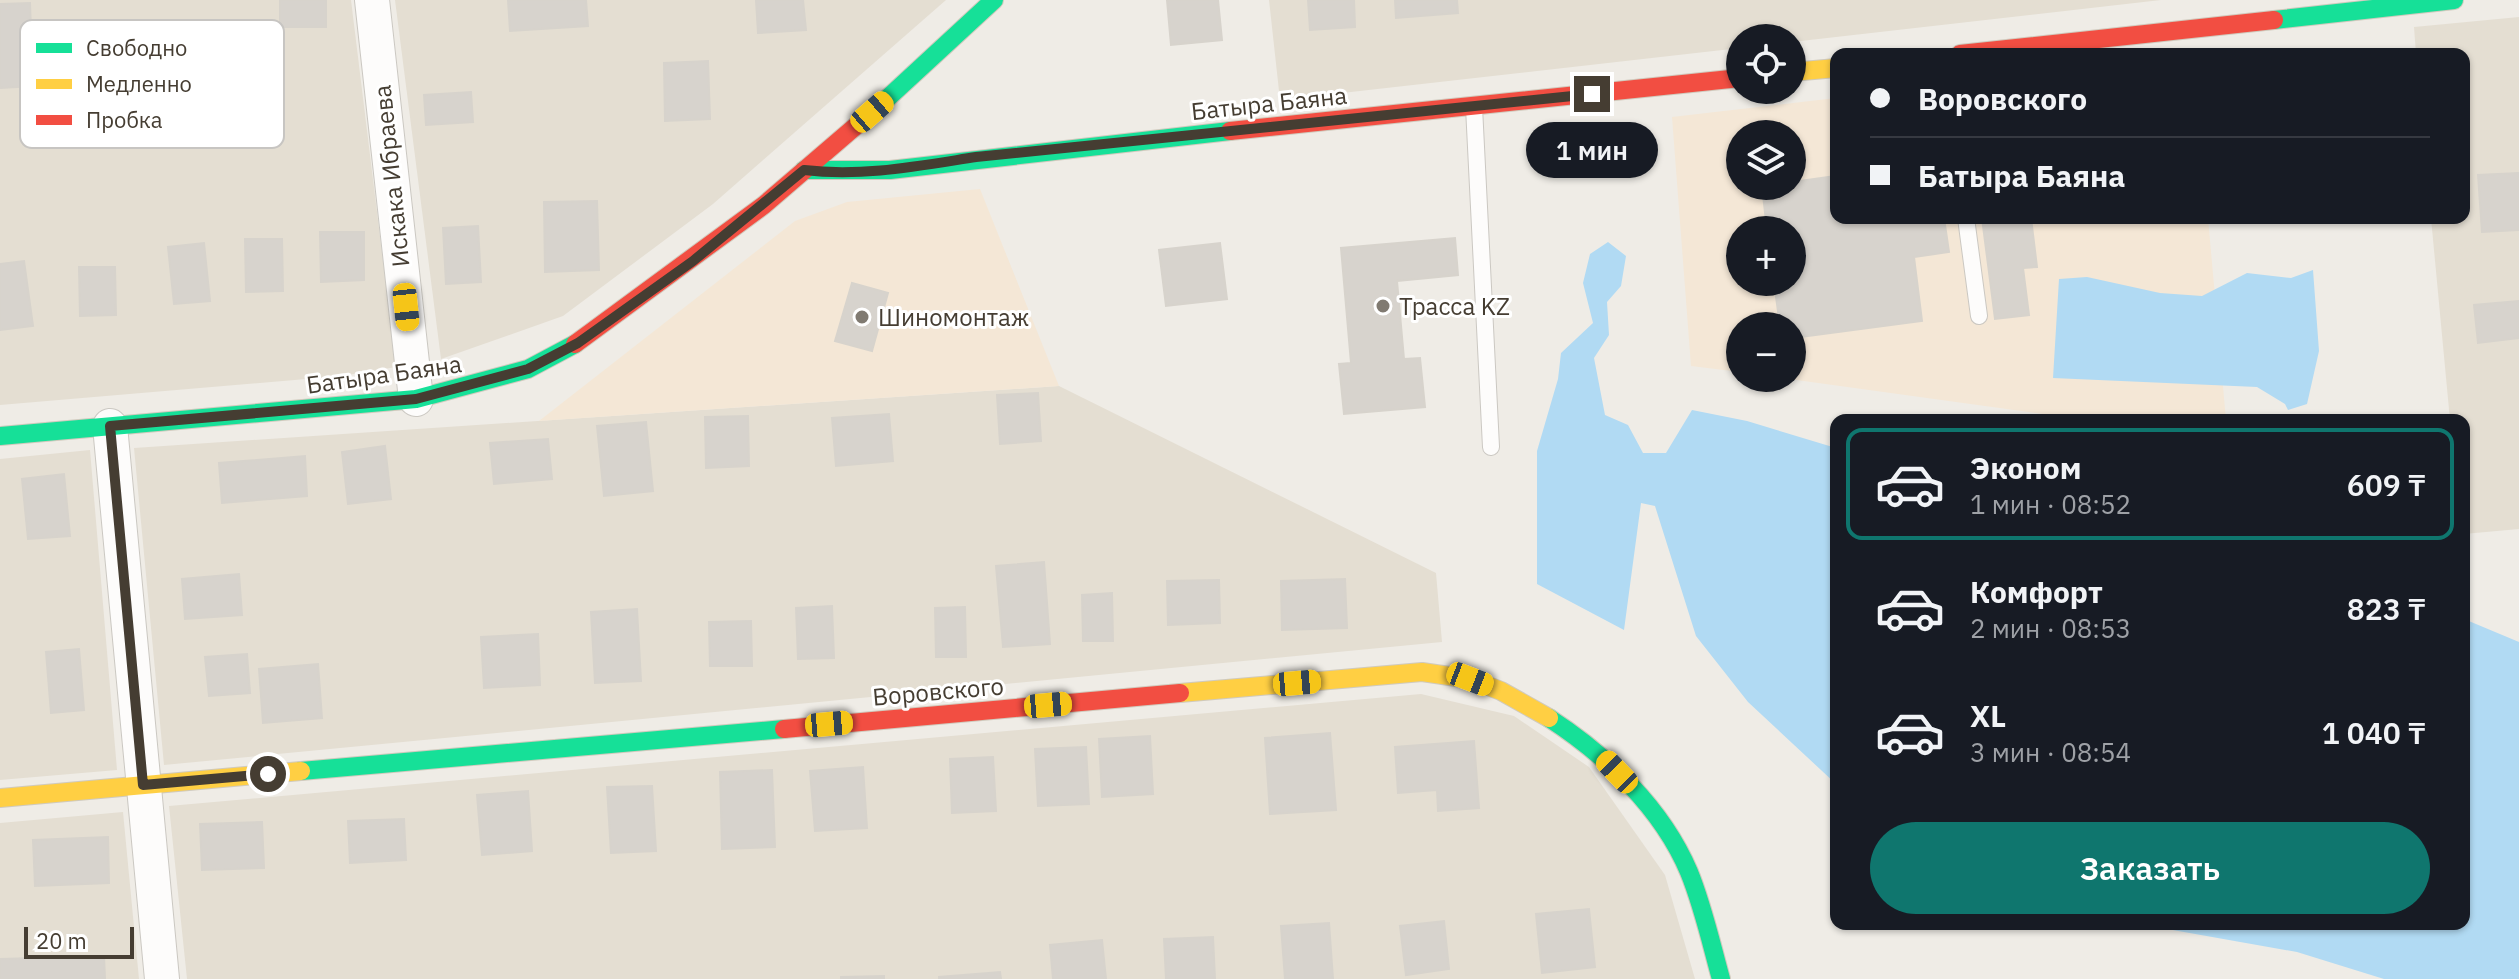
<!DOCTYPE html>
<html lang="ru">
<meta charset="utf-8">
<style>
body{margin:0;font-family:"IBM Plex Sans",sans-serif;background:#20242c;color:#f1f3f6;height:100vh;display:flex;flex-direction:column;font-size:30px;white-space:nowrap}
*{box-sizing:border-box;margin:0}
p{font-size:26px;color:#9ea1a6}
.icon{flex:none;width:44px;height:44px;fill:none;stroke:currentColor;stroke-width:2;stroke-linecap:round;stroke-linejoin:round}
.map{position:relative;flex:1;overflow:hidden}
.side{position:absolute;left:1830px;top:414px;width:640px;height:516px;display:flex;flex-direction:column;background:#171b24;border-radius:16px;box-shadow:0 2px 6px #0004}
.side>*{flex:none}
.hud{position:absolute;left:1830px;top:48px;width:640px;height:176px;border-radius:16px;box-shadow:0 2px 6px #0004;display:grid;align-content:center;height:176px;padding:0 40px;background:#171b24}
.buttons{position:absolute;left:1726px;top:24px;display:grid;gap:16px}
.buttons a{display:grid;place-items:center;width:80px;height:80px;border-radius:50%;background:#171b24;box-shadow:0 2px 6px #0004;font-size:40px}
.scale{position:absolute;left:24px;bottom:20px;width:110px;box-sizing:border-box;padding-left:8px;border:4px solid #453d32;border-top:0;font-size:22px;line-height:28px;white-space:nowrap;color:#453d32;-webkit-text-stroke:6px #fff;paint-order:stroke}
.end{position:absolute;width:36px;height:36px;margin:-18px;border:10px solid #453d32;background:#fff;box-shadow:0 0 0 4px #fff}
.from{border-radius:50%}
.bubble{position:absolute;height:56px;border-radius:28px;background:#171b24;box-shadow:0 2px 6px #0004;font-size:26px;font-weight:600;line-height:56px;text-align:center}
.car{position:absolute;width:24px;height:48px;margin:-24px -12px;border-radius:10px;box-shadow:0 0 6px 2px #0007;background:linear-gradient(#f5c518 24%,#345 0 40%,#f5c518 0 76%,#345 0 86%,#f5c518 0)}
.hud b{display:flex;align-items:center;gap:28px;height:76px;font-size:30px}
.hud b+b{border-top:2px solid #363941}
.hud i{width:20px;height:20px;background:#f1f3f6}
ul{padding:14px 0 0;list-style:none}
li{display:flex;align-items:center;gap:24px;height:112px;margin:0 16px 12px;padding:0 24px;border:4px solid transparent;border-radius:16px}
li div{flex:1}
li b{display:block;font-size:30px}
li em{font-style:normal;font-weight:600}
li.current{border-color:#0f766e}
li>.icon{width:72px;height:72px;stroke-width:1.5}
.button{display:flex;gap:16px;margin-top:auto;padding:16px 40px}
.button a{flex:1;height:92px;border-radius:48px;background:#0f766e;color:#fff;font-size:32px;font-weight:600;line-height:92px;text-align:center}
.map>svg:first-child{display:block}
</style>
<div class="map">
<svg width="2519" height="979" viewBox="0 0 2519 979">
<rect width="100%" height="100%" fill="#efece6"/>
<g fill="#e4ded2">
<polygon points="0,0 351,0 396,367 341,376 0,405"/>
<polygon points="395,0 946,0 713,204 563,316 441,359"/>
<polygon points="1269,0 2161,0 1792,42 1792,38 1740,38 1740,48 1280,100"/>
<polygon points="2519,17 2519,529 2464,534 2464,420 2450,420 2431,218 2464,218 2464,54 2416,54 2414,27"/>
<polygon points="1059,386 1436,573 1442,642 164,765 134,448"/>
<polygon points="90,450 117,770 0,780 0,459"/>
<polygon points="1421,694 1514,716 1589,767 1665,875 1695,979 187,979 169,806"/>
<polygon points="123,812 139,979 0,979 0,823"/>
</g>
<g fill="#f4e7d6" fill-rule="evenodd">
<path d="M1836,98V218H2208L2226,420H2087L1782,378H1792V326H1740V372L1691,366L1672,117ZM1740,134H1792V186H1740ZM1740,230H1792V282H1740Z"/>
<polygon points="980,189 1059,386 539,421 795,221 847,202"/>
</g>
<g fill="#b1daf3">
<polygon points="1608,242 1626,256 1621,286 1607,302 1609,335 1594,358 1605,415 1628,425 1643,453 1666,453 1692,410 1747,421 1836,448 1836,784 1748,702 1696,636 1655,506 1641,503 1624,630 1537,584 1537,451 1558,379 1561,353 1593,323 1583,283 1590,254"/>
<polygon points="2313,270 2319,351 2307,404 2288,410 2285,404 2257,387 2053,378 2059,279 2087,277 2160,293 2202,296 2247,273 2291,278"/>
<polygon points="2464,619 2519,642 2519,979 2384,979 2297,952 2139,924 2464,924"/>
</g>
<g fill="#d7d3cd" stroke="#d7d3cc" stroke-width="2">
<rect x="280" y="0" width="46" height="27"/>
<polygon points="508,0 586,0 588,26 510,31"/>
<polygon points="756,0 803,0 806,30 758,33"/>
<polygon points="1167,0 1218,0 1222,40 1171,45"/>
<polygon points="1308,0 1354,0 1355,27 1310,30"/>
<polygon points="1395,0 1457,0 1458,13 1396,18"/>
<polygon points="30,3 33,86 0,88 0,4"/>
<polygon points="708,61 710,119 665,121 664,63"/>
<polygon points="471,92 473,122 426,125 424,95"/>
<polygon points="2519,173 2519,230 2482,232 2478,175"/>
<polygon points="1836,176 1836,218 1944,218 1949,252 1914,257 1922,321 1792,338 1792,326 1780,326 1774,282 1792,282 1792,230 1767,230 1762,186 1792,186 1792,182"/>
<polygon points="597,201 599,270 545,272 544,202"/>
<polygon points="1982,218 2031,218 2037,267 2023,268 2029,315 1995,319"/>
<polygon points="478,226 481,282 446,284 443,228"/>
<polygon points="320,232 364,232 364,280 321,282"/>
<polygon points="1455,238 1458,275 1397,281 1404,359 1420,358 1425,407 1344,414 1339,364 1351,363 1341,248"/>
<polygon points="245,239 282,239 283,291 246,292"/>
<polygon points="204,243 210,301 174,304 168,247"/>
<polygon points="1220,243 1227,299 1166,306 1159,250"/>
<polygon points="24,261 33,326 0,330 0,264"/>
<polygon points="79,267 115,267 116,315 80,316"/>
<polygon points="852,283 888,293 872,351 835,341"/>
<polygon points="2519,301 2519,338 2478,343 2474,305"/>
<polygon points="1038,393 1041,441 1000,444 997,395"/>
<polygon points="889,414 893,461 836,466 832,418"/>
<polygon points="748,416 749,466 706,468 705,417"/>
<polygon points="646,422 653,491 604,496 597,426"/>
<polygon points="548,439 552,479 494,484 490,443"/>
<polygon points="385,446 391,499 348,504 342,452"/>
<polygon points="305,456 307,496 222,503 219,463"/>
<polygon points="64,474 70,536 28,539 22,479"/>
<polygon points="1044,562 1050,644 1003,647 996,566"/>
<polygon points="239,574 242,615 185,619 182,579"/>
<polygon points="1345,579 1347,628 1282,630 1281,581"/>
<polygon points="1219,580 1220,623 1168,625 1167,581"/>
<polygon points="1112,593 1113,641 1083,641 1082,595"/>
<polygon points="832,606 834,658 798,659 796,608"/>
<polygon points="965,607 966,657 936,657 935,608"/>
<polygon points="637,609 641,681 595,683 591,612"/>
<polygon points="751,621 752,666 710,666 709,622"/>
<polygon points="538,634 540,685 484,688 481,637"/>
<polygon points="79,649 84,710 51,713 46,652"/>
<polygon points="247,654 250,693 209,696 205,657"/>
<polygon points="318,664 322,718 263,723 259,669"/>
<polygon points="1330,733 1336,810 1270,814 1265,738"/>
<polygon points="1150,736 1153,794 1102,797 1099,739"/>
<polygon points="1474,741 1479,808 1438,811 1437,790 1398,793 1395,747"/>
<polygon points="1086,747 1089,804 1038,806 1035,749"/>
<polygon points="993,757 996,811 952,813 950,759"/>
<polygon points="863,767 867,828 815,831 810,771"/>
<polygon points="772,770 775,847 722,849 720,772"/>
<polygon points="652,786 656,851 611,853 607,787"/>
<polygon points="528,791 532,851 482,855 477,795"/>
<polygon points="404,819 406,860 350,863 348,821"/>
<polygon points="262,822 264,868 202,870 200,824"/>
<polygon points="108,837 109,883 35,886 33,840"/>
<polygon points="1589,909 1595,967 1542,973 1536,914"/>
<polygon points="1444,921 1449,969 1406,975 1400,926"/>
<polygon points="1329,923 1333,979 1285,979 1281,926"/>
<polygon points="1213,937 1215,979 1166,979 1164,939"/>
<polygon points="1102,940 1106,979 1053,979 1050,945"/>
<polygon points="104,956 105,979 0,979 0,959"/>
<polygon points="1000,972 1001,979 939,979 939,977"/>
<polygon points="884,976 884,979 841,979 841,977"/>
</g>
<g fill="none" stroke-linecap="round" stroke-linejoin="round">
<g stroke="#cbc8c2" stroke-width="18">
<g id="lane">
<polyline points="1474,107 1491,447"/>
<polyline points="1966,218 1979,316"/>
</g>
</g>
<g stroke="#cbc8c2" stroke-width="36">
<g id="street">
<polyline points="372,0 416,399"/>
<polyline points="110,426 162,979"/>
</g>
</g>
<g stroke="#d0cabd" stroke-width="20">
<g id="fast">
<polyline points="2274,20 2454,0"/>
<polyline points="878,107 994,0"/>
<polyline points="804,170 890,170 1230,131"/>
<polyline points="0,436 416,399 528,369 575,344"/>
<path d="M1549,718C1606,755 1662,808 1689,872C1703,906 1711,943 1721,979"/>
<polyline points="301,771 784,729"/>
</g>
</g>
<g stroke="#d0cabd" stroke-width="20">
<g id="slow">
<polyline points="1792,72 1836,68"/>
<polyline points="1180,693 1422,672 1470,679 1501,691 1549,718"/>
<polyline points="0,798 301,771"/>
</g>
</g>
<g stroke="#d0cabd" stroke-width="20">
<g id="jam">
<polyline points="1960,54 2274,20"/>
<polyline points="1230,131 1740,78"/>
<polyline points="575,344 764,205 878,107"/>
<polyline points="784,729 1180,693"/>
</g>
</g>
<use href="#lane" stroke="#fdfcfb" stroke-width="16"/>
<use href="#street" stroke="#fdfcfb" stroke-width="34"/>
<use href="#fast" stroke="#16e098" stroke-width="18"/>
<use href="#slow" stroke="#ffcf43" stroke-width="18"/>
<use href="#jam" stroke="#f24e42" stroke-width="18"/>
</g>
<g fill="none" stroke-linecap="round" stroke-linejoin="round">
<path stroke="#453d32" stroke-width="10" d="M268,774L143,785L110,426L416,399L528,369L578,343L693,261L804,170C862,177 918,166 976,157L1592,94"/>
</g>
<g fill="#807a71" stroke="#fff" stroke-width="3">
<circle cx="1383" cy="306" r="8"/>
<circle cx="862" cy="317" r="8"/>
</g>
<g text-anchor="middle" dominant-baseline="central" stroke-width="6" stroke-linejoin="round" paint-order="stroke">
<g font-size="24" fill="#453d32" stroke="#fff">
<text transform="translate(1269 103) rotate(-6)">Батыра Баяна</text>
<text transform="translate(391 176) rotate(-96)">Искака Ибраева</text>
<text transform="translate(384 374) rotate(-8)">Батыра Баяна</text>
<text transform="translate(938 691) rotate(-5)">Воровского</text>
</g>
<g font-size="24" fill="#453d32" stroke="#fff" text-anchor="start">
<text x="1399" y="306">Трасса KZ</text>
<text x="878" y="317">Шиномонтаж</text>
</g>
</g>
<rect x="20" y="20" width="264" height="128" rx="12" fill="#fff" stroke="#c7c5c2" stroke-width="2"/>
<rect x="36" y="43" width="36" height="10" fill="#16e098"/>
<rect x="36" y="79" width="36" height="10" fill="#ffcf43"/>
<rect x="36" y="115" width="36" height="10" fill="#f24e42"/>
<g font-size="22" fill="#453d32">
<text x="86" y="56">Свободно</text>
<text x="86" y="92">Медленно</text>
<text x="86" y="128">Пробка</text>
</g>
</svg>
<div class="buttons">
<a><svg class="icon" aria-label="locate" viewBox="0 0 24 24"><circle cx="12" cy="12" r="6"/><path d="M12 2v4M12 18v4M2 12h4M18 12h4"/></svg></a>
<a><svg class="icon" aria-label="layers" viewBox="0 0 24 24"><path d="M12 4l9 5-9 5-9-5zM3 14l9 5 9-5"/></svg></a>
<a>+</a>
<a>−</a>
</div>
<div class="scale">20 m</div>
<i class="end from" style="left:268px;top:774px"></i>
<i class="end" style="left:1592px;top:94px"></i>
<div class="bubble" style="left:1526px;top:122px;width:132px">1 мин</div>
<i class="car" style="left:872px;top:112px;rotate:49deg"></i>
<i class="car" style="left:406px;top:307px;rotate:174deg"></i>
<i class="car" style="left:1470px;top:679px;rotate:111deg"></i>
<i class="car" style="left:1297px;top:683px;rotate:85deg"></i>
<i class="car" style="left:1048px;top:705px;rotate:85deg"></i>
<i class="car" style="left:829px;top:724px;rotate:85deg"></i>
<i class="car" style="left:1617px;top:772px;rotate:316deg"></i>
<div class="hud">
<b><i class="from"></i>Воровского</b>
<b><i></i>Батыра Баяна</b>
</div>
<section class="side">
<ul>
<li class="current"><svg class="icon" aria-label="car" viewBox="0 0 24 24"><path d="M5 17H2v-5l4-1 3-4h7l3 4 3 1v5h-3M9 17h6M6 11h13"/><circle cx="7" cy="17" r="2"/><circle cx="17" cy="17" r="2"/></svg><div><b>Эконом</b><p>1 мин · 08:52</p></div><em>609 ₸</em></li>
<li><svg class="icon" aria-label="car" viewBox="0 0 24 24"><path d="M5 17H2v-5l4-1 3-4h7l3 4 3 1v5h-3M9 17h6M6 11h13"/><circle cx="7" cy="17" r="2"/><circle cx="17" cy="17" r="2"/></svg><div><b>Комфорт</b><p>2 мин · 08:53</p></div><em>823 ₸</em></li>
<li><svg class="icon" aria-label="car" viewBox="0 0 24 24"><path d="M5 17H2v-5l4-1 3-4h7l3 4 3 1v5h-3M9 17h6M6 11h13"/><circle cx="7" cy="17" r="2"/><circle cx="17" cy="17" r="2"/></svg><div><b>XL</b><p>3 мин · 08:54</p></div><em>1 040 ₸</em></li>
</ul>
<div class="button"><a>Заказать</a></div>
</section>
</div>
